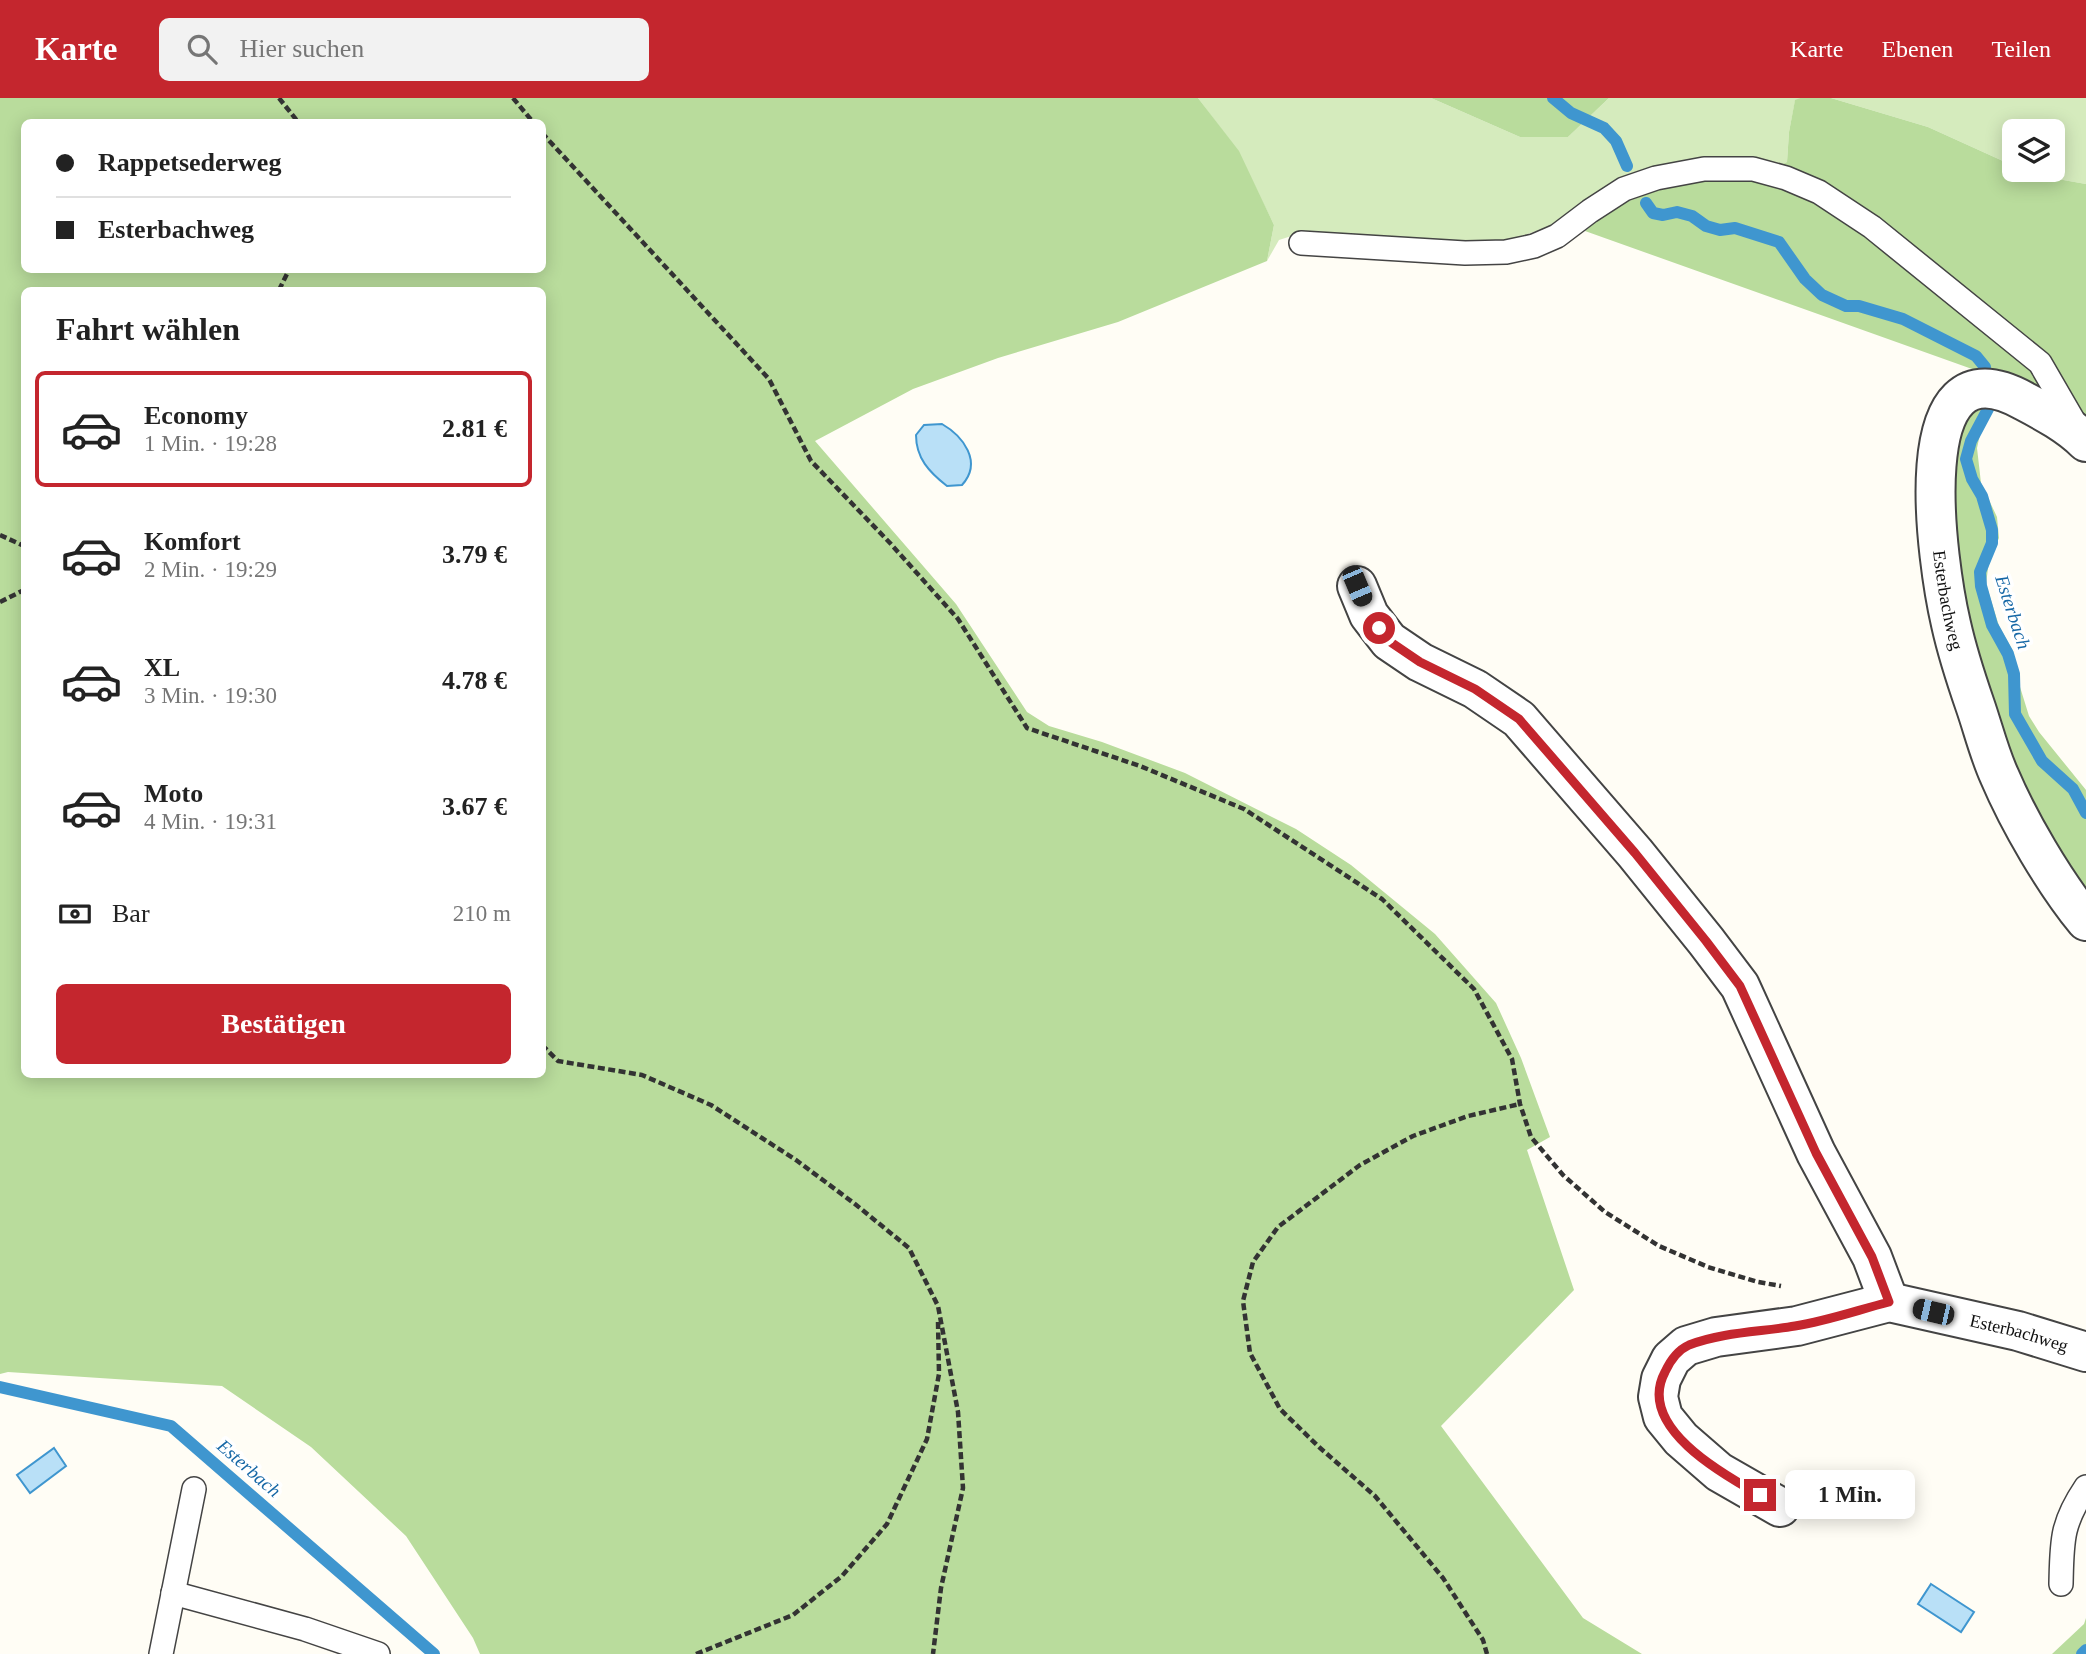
<!DOCTYPE html>
<html lang="de">
<meta charset="utf-8">
<style>
body{margin:0;font-family:"Times New Roman",serif;background:#f2f2f2;color:#222;height:100vh;display:flex;flex-direction:column;font-size:26px;white-space:nowrap}
*{box-sizing:border-box;margin:0}
p{font-size:23px;color:#767676}
.icon{flex:none;width:38px;height:38px;fill:none;stroke:currentColor;stroke-width:2;stroke-linecap:round;stroke-linejoin:round}
.map{position:relative;flex:1;overflow:hidden}
.panel{position:absolute;left:21px;top:189px;width:525px;height:791px;display:flex;flex-direction:column;background:#fff;border-radius:10px;box-shadow:0 4px 18px #0003}
.panel>*{flex:none}
.top-card{position:absolute;left:21px;top:21px;width:525px;height:154px;border-radius:10px;box-shadow:0 4px 18px #0003;display:grid;align-content:center;height:154px;padding:0 35px;background:#fff}
.buttons{position:absolute;left:2002px;top:21px;display:grid;gap:14px}
.buttons a{display:grid;place-items:center;width:63px;height:63px;border-radius:10px;background:#fff;box-shadow:0 4px 18px #0003;font-size:35px}
.end{position:absolute;width:32px;height:32px;margin:-16px;border:9px solid #c4262e;background:#fff;box-shadow:0 0 0 4px #fff}
.from{border-radius:50%}
.bubble{position:absolute;height:49px;border-radius:10px;background:#fff;box-shadow:0 4px 18px #0003;font-size:23px;font-weight:800;line-height:49px;text-align:center}
.car{position:absolute;width:21px;height:42px;margin:-21px -10px;border-radius:9px;box-shadow:0 0 5px 2px #0007;background:linear-gradient(#222 24%,#8ab4d8 0 40%,#222 0 76%,#8ab4d8 0 86%,#222 0)}
.top-card b{display:flex;align-items:center;gap:24px;height:66px;font-size:26px}
.top-card b+b{border-top:2px solid #e0e0e0}
.top-card i{width:18px;height:18px;background:#222}
ul{padding:0;list-style:none}
li{display:flex;align-items:center;gap:21px;height:116px;margin:0 14px 10px;padding:0 21px;border:4px solid transparent;border-radius:10px}
li div{flex:1}
li b{display:block;font-size:26px}
li em{font-style:normal;font-weight:800}
li.selected{border-color:#c4262e}
li>.icon{width:63px;height:63px;stroke-width:1.5}
h2{padding:0 35px;font-size:32px;line-height:84px}
.pay{display:flex;align-items:center;gap:18px;height:77px;padding:0 35px;font-size:26px}
.pay p{margin-inline-start:auto}
.primary-button{display:flex;gap:14px;margin-top:auto;padding:14px 35px}
.primary-button a{flex:1;height:80px;border-radius:10px;background:#c4262e;color:#fff;font-size:28px;font-weight:800;line-height:80px;text-align:center}
header{display:flex;align-items:center;gap:42px;box-sizing:border-box;height:98px;padding:0 35px;background:#c4262e;color:#fff}
header strong{font-size:33px}
nav{display:flex;gap:38px;margin-inline-start:auto;font-size:24px}
.search{width:490px;height:63px;background:#f2f2f2;display:flex;align-items:center;gap:18px;box-sizing:border-box;padding:0 24px;border-radius:10px;color:#767676;font-size:26px}
.map>svg:first-child{display:block}
</style>
<header>
<strong>Karte</strong>
<div class="search"><svg class="icon" aria-label="search" viewBox="0 0 24 24"><circle cx="10" cy="10" r="6"/><path d="M15 15l6 6"/></svg>Hier suchen</div>
<nav><a>Karte</a><a>Ebenen</a><a>Teilen</a></nav>
</header>
<div class="map">
<svg width="2086" height="1556" viewBox="0 0 2086 1556">
<rect width="100%" height="100%" fill="#fffdf5"/>
<g fill="#d5ebbd">
<polygon points="1198,0 1431,0 1520,39 1568,39 1609,0 1800,0 1795,3 1789,34 1787,64 1755,78 1611,110 1585,133 1562,124 1490,149 1304,134 1279,142 1267,163 1274,127 1238,53"/>
<polygon points="1831,0 2086,0 2086,86 2034,77 2023,72 2053,72 2053,33 2014,33 2014,68 1928,29"/>
</g>
<g fill="#b9dc9c" fill-rule="evenodd">
<path d="M0,0H1198L1239,53L1274,127L1267,163L1118,224L998,260L913,291L815,343L956,506L1027,614L1049,628L1102,644L1185,675L1296,731L1351,767L1435,836L1496,905L1521,960L1550,1039L1527,1052L1574,1192L1441,1328L1583,1520L1642,1556H480L473,1540L406,1438L311,1349L222,1288L8,1274L0,1276ZM24,24H542V172H24ZM24,192H542V976H24Z"/>
<polygon points="1431,0 1609,0 1568,39 1520,39"/>
<polygon points="1800,0 1831,0 1928,29 2014,68 2014,72 2023,72 2035,77 2086,86 2086,317 2081,320 2028,284 2001,273 1972,271 1585,133 1611,110 1682,83 1755,78 1787,64 1789,34 1795,2"/>
<polygon points="1977,305 1993,312 1981,332 1977,350 1981,385 1997,419 1999,440 1989,463 1986,486 1999,528 2013,553 2016,576 2029,618 2039,634 2086,692 2086,803 2011,672 1951,458 1954,337"/>
<polygon points="2086,1520 2086,1556 2052,1556 2084,1526"/>
</g>
<g fill="#b9e0f7" stroke="#3f96cf" stroke-width="2">
<path d="M942,326C963,338 983,364 962,387L947,388C929,374 916,360 916,337L924,327Z"/>
<polygon points="54,1350 66,1368 30,1395 17,1377"/>
<polygon points="1931,1486 1974,1514 1961,1534 1918,1506"/>
</g>
<g fill="none" stroke-linecap="round" stroke-linejoin="round">
<g stroke="#3f96cf" stroke-width="12">
<polyline points="1553,0 1571,15 1604,30 1616,43 1627,68"/>
<polyline points="1646,105 1653,115 1663,117 1677,114 1692,118 1706,128 1720,132 1735,130 1779,144 1805,181 1822,197 1846,208 1859,208 1903,221 1976,258 1985,269"/>
<polyline points="1988,311 1971,343 1966,361 1972,381 1982,398 1992,432 1992,445 1980,474 1981,488 1992,527 2008,556 2014,576 2015,616 2042,663 2073,691 2086,715"/>
<polyline points="0,1289 171,1328 434,1556"/>
<polyline points="2082,1556 2086,1552"/>
</g>
<g stroke="#444" stroke-width="26">
<g id="lane">
<polyline points="1301,145 1465,155 1506,154 1534,148 1557,138 1590,113 1624,91 1656,80 1704,71 1753,71 1786,80 1819,94 1872,129 2040,265 2077,329"/>
<path d="M2061,1486C2062,1443 2061,1426 2086,1389"/>
<polyline points="173,1495 305,1531 378,1556"/>
<polyline points="161,1556 194,1391"/>
</g>
</g>
<g stroke="#444" stroke-width="42">
<g id="street">
<path id="s1" d="M2086,344C2069,327 2045,314 2024,303C1901,234 1938,470 1951,526C1957,553 1966,581 1975,607C1983,630 1989,655 1999,677C2019,724 2054,784 2086,823"/>
<polyline points="1357,488 1369,517 1389,543 1420,564 1475,591 1519,621 1635,755 1706,843 1740,888 1816,1055 1872,1159 1889,1204"/>
<path id="s2" d="M1780,1409L1719,1374L1681,1341L1663,1319L1658,1299L1661,1281L1671,1261L1686,1248L1716,1239L1797,1228L1889,1204L2018,1233L2086,1254"/>
</g>
</g>
<g stroke="#333" stroke-width="4.5" stroke-dasharray="7 3.5" stroke-linecap="butt">
<polyline points="279,0 298,24"/>
<polyline points="513,0 533,24"/>
<polyline points="542,35 769,281 811,363 890,445 958,521 1027,630 1140,668 1244,711 1382,801 1474,891 1512,961 1520,1006 1531,1039 1563,1077 1605,1114 1659,1148 1708,1169 1758,1184 1781,1188"/>
<polyline points="279,192 289,172"/>
<polyline points="0,437 24,448"/>
<polyline points="0,504 24,492"/>
<polyline points="542,947 558,963 642,977 711,1007 796,1062 855,1106 909,1150 938,1208 958,1314 963,1390 941,1490 933,1556"/>
<polyline points="696,1556 793,1517 842,1478 887,1426 927,1341 939,1276 938,1223"/>
<polyline points="1487,1556 1483,1542 1443,1480 1375,1398 1319,1349 1280,1311 1250,1255 1243,1203 1253,1164 1278,1129 1360,1067 1413,1038 1468,1018 1520,1006"/>
</g>
<use href="#lane" stroke="#fff" stroke-width="23"/>
<use href="#street" stroke="#fff" stroke-width="38"/>
</g>
<g fill="none" stroke-linecap="round" stroke-linejoin="round">
<path stroke="#c4262e" stroke-width="9" d="M1379,530L1389,543L1420,564L1475,591L1519,621L1635,755L1706,843L1740,888L1816,1055L1872,1159L1889,1204C1858,1212 1827,1223 1795,1228C1760,1234 1723,1234 1689,1247C1678,1252 1670,1263 1665,1274C1636,1328 1722,1376 1760,1397"/>
</g>
<g text-anchor="middle" dominant-baseline="central" stroke-width="7" stroke-linejoin="round" paint-order="stroke">
<g font-size="18" fill="#111" stroke="#fff">
<text stroke="none"><textPath href="#s1" startOffset="352">Esterbachweg</textPath></text>
<text stroke="none"><textPath href="#s2" startOffset="572">Esterbachweg</textPath></text>
</g>
<g font-size="19" font-style="italic" fill="#1768a6" stroke="#fff">
<text transform="translate(2013 514) rotate(72)">Esterbach</text>
<text transform="translate(249 1370) rotate(41)">Esterbach</text>
</g>
</g>
</svg>
<div class="buttons">
<a><svg class="icon" aria-label="layers" viewBox="0 0 24 24"><path d="M12 4l9 5-9 5-9-5zM3 14l9 5 9-5"/></svg></a>
</div>
<i class="end from" style="left:1379px;top:530px"></i>
<i class="end" style="left:1760px;top:1397px"></i>
<div class="bubble" style="left:1785px;top:1372px;width:130px">1 Min.</div>
<i class="car" style="left:1357px;top:488px;rotate:157deg"></i>
<i class="car" style="left:1933px;top:1214px;rotate:283deg"></i>
<div class="top-card">
<b><i class="from"></i>Rappetsederweg</b>
<b><i></i>Esterbachweg</b>
</div>
<section class="panel">
<h2>Fahrt wählen</h2>
<ul>
<li class="selected"><svg class="icon" aria-label="car" viewBox="0 0 24 24"><path d="M5 17H2v-5l4-1 3-4h7l3 4 3 1v5h-3M9 17h6M6 11h13"/><circle cx="7" cy="17" r="2"/><circle cx="17" cy="17" r="2"/></svg><div><b>Economy</b><p>1 Min. · 19:28</p></div><em>2.81 €</em></li>
<li><svg class="icon" aria-label="car" viewBox="0 0 24 24"><path d="M5 17H2v-5l4-1 3-4h7l3 4 3 1v5h-3M9 17h6M6 11h13"/><circle cx="7" cy="17" r="2"/><circle cx="17" cy="17" r="2"/></svg><div><b>Komfort</b><p>2 Min. · 19:29</p></div><em>3.79 €</em></li>
<li><svg class="icon" aria-label="car" viewBox="0 0 24 24"><path d="M5 17H2v-5l4-1 3-4h7l3 4 3 1v5h-3M9 17h6M6 11h13"/><circle cx="7" cy="17" r="2"/><circle cx="17" cy="17" r="2"/></svg><div><b>XL</b><p>3 Min. · 19:30</p></div><em>4.78 €</em></li>
<li><svg class="icon" aria-label="car" viewBox="0 0 24 24"><path d="M5 17H2v-5l4-1 3-4h7l3 4 3 1v5h-3M9 17h6M6 11h13"/><circle cx="7" cy="17" r="2"/><circle cx="17" cy="17" r="2"/></svg><div><b>Moto</b><p>4 Min. · 19:31</p></div><em>3.67 €</em></li>
</ul>
<div class="pay"><svg class="icon" aria-label="cash" viewBox="0 0 24 24"><path d="M3 7h18v10H3z"/><circle cx="12" cy="12" r="2"/></svg>Bar<p>210 m</p></div>
<div class="primary-button"><a>Bestätigen</a></div>
</section>
</div>
